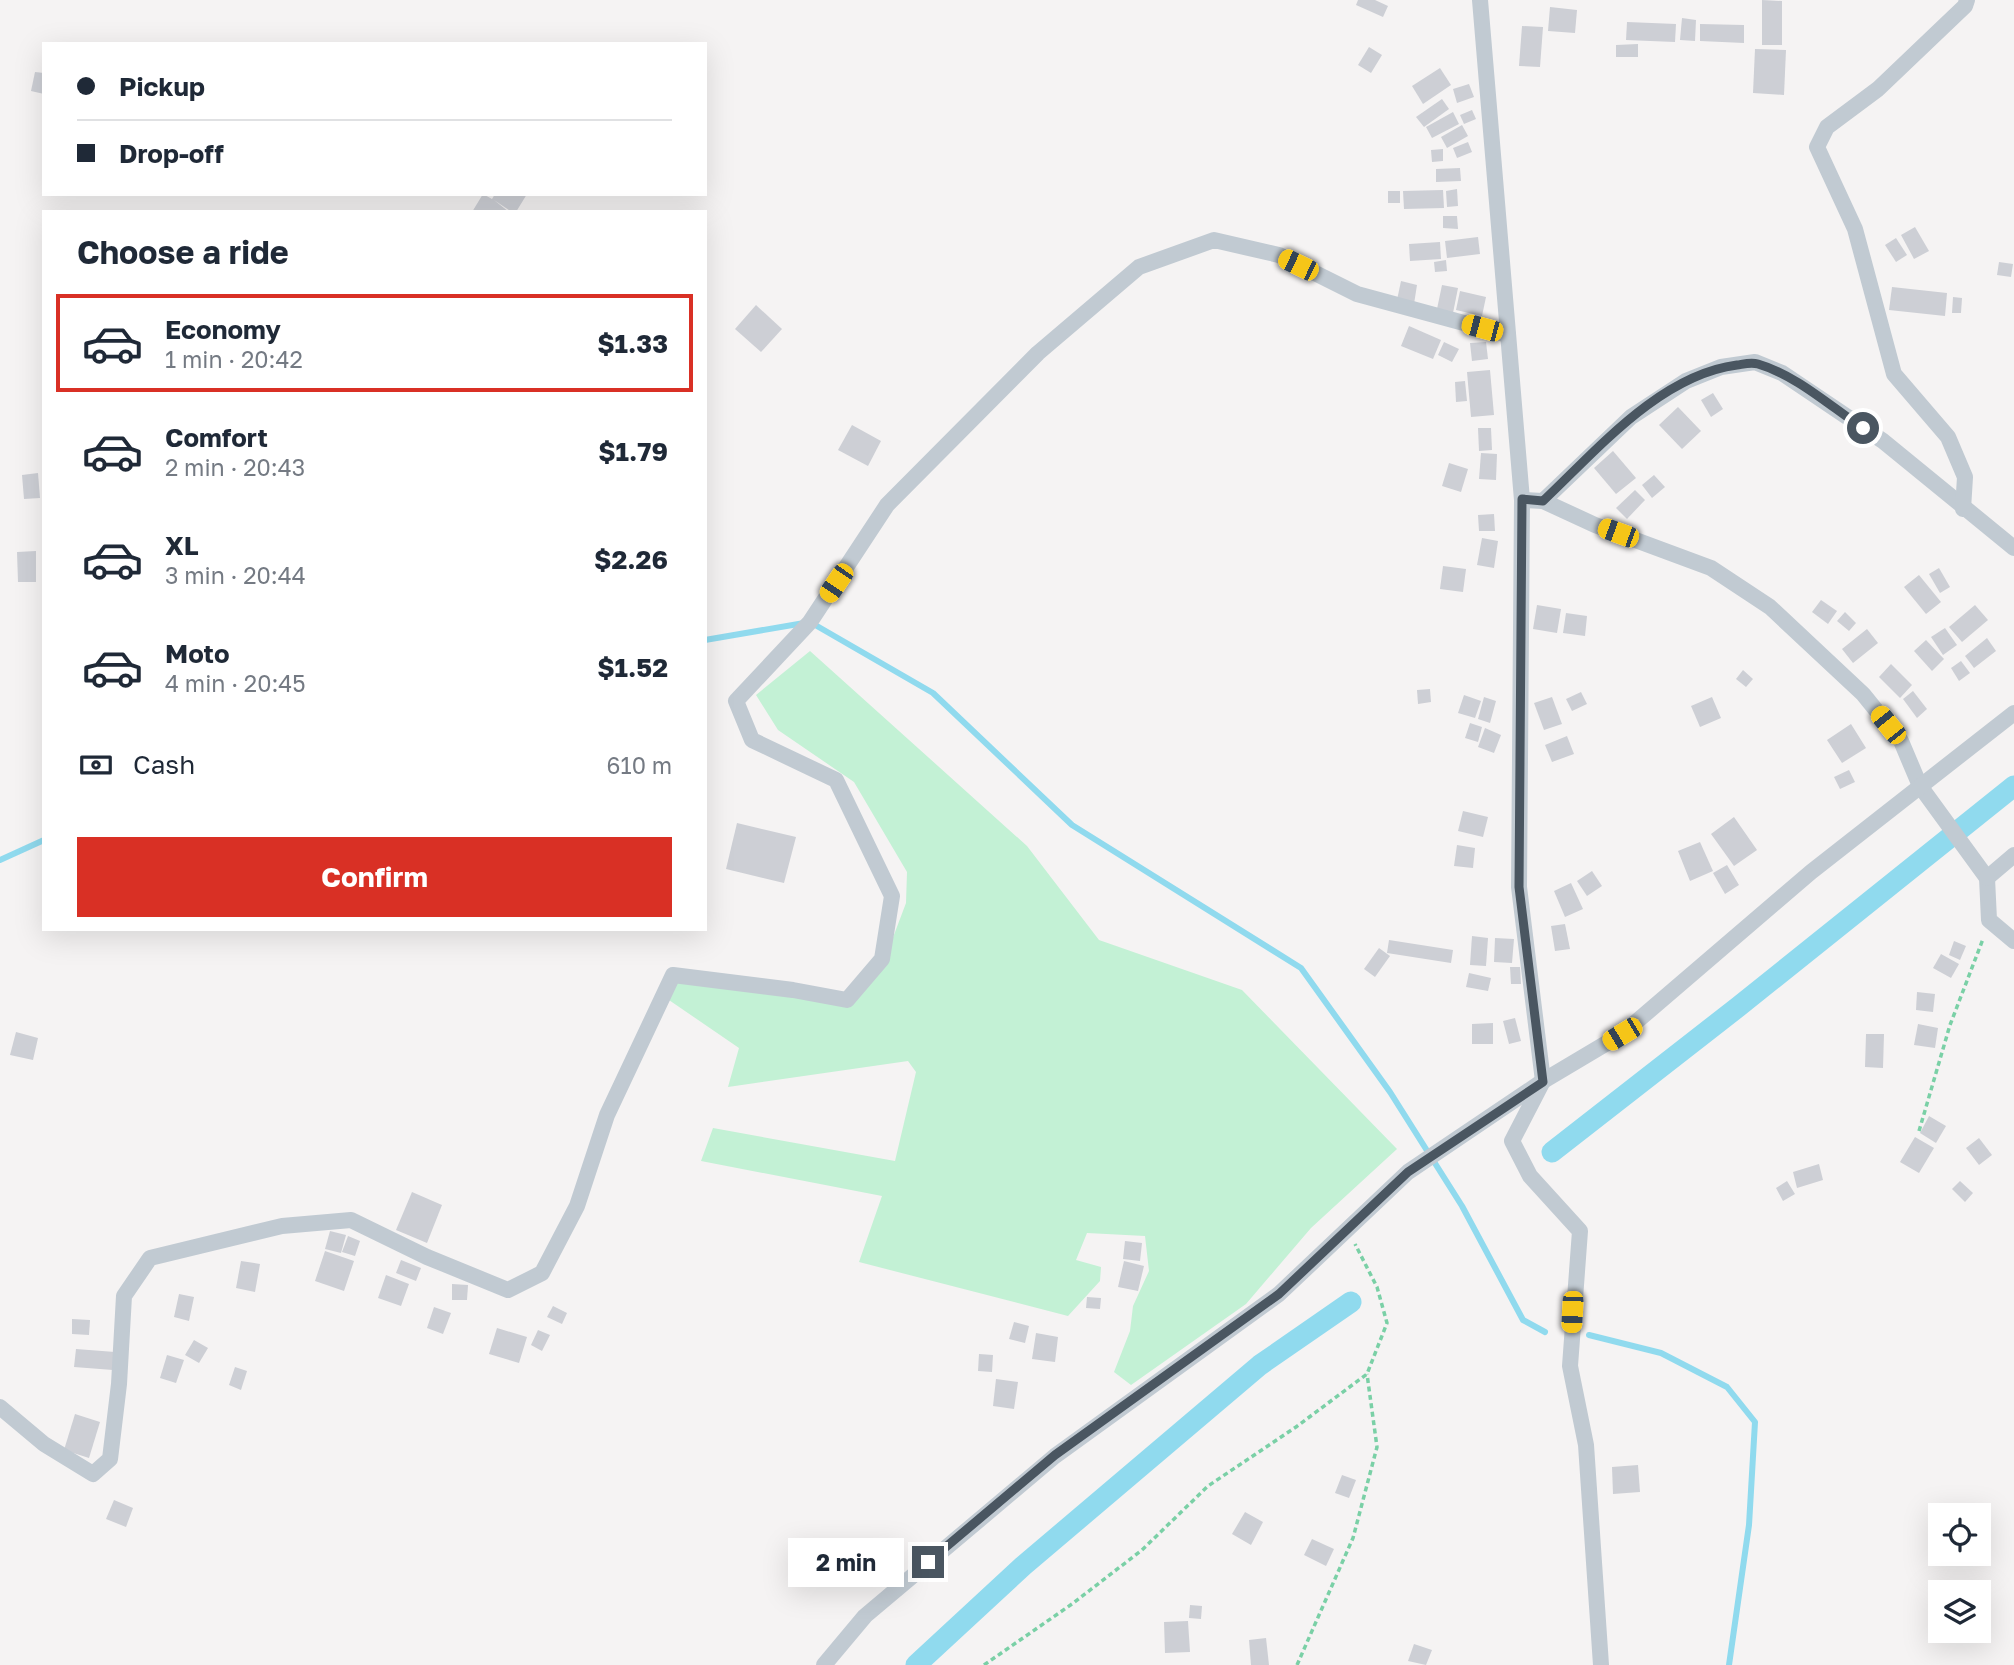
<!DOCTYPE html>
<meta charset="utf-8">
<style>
body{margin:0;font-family:"Golos Text",sans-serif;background:#f2f2f3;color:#1f2937;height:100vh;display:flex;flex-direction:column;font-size:26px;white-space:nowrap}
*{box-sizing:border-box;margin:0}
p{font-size:23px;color:#747a83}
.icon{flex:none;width:38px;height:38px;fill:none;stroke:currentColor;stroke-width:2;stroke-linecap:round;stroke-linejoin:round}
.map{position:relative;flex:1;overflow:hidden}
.sheet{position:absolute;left:42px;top:210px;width:665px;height:721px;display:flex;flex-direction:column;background:#fff;border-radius:0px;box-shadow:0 7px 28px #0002}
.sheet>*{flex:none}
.hud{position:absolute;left:42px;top:42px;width:665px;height:154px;border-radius:0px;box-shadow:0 7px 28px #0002;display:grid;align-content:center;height:154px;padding:0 35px;background:#fff}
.tools{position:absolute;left:1928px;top:1503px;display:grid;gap:14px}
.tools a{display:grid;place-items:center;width:63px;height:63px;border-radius:0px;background:#fff;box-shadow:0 7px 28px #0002;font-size:35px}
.end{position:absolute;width:32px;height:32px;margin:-16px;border:9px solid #4a5661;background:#fff;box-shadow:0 0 0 4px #fff}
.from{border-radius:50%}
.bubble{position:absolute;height:49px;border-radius:0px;background:#fff;box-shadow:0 7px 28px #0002;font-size:23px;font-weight:700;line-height:49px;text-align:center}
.car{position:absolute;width:21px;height:42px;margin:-21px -10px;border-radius:9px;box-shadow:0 0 5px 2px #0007;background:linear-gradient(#f5c518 24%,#345 0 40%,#f5c518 0 76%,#345 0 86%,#f5c518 0)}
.hud b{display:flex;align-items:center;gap:24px;height:66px;font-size:26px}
.hud b+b{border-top:2px solid #e0e1e3}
.hud i{width:18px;height:18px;background:#1f2937}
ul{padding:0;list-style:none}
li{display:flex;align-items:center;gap:21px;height:98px;margin:0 14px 10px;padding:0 21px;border:4px solid transparent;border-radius:0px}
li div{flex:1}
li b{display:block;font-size:26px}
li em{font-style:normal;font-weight:700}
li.current{border-color:#d93025}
li>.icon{width:63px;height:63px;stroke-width:1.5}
h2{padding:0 35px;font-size:32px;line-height:84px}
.pay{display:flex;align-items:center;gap:18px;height:77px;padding:0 35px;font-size:26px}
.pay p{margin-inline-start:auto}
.primary-button{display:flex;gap:14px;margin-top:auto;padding:14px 35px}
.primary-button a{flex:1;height:80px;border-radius:0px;background:#d93025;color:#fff;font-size:28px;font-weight:700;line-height:80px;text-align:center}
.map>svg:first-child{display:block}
</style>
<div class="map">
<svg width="2014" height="1665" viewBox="0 0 2014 1665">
<rect width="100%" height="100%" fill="#f5f3f3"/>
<polygon fill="#c3f1d5" points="810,651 1027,846 1099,940 1242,990 1397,1149 1311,1228 1246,1304 1131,1385 1114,1372 1130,1331 1133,1306 1149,1271 1145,1236 1087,1233 1076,1260 1101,1267 1100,1281 1068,1316 859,1262 882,1196 701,1161 713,1128 895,1161 916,1072 908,1061 728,1087 739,1048 666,998 678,981 753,990 849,1007 883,964 906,903 907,872 854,782 778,730 756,695"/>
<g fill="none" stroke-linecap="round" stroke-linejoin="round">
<g stroke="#90daee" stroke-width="6">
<polyline points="705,640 810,622 933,693 1072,825 1301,968 1390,1092 1462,1206 1523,1320 1545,1332"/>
<polyline points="0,860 44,840"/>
<polyline points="1589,1335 1661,1353 1727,1387 1755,1422 1749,1525 1729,1665"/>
</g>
<g stroke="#90daee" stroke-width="21">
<polyline points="1552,1152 1738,1007 2014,786"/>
<polyline points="916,1665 1023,1566 1260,1365 1351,1302"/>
</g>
</g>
<g fill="#cdcfd5">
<polygon points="1358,0 1375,0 1388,6 1383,17 1356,5"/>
<polygon points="1762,0 1782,1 1782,45 1762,45"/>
<polygon points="1550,7 1577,10 1575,33 1548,31"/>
<polygon points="1682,18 1696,20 1695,41 1680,40"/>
<polygon points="1627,22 1676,24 1675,42 1626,40"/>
<polygon points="1700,24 1744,25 1744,43 1700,41"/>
<polygon points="1522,26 1543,27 1540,67 1519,66"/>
<polygon points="1638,44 1638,57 1616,57 1616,45"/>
<polygon points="1369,47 1382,55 1371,73 1358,65"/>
<polygon points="1755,49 1786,50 1784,95 1753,93"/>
<polygon points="1440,68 1451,85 1423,104 1412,86"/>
<polygon points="35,72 44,73 44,94 31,91"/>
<polygon points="1469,84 1474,97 1457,103 1453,89"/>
<polygon points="1442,99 1449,109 1424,127 1416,117"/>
<polygon points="1472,110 1476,119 1464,124 1460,115"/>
<polygon points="1453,112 1459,124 1432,138 1426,127"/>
<polygon points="1462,125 1468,136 1447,148 1441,137"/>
<polygon points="1468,142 1472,152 1457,158 1453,148"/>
<polygon points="1443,149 1443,161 1432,162 1431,150"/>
<polygon points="1460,168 1461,181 1436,182 1436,169"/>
<polygon points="1457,189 1458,206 1447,207 1446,191"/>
<polygon points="1443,190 1444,208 1404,209 1403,191"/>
<rect x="1388" y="191" width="12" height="12"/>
<polygon points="483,194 492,199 495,194 527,194 516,212 512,212 494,200 509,212 472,212"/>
<polygon points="1443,216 1457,216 1458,229 1443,228"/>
<polygon points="1915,227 1929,251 1914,259 1901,235"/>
<polygon points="1478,237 1480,254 1447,258 1445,241"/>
<polygon points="1896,238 1907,255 1896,262 1885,245"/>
<polygon points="1440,242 1441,259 1410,261 1409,244"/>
<polygon points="1446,260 1447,271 1435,272 1434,262"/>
<polygon points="1999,262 2013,264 2011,277 1997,275"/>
<polygon points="1401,281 1417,285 1414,304 1397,300"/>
<polygon points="1442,285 1458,288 1453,313 1437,309"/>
<polygon points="1892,287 1947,293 1945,316 1889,310"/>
<polygon points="1460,291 1486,297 1482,316 1456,310"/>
<polygon points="1953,297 1962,298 1961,313 1952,313"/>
<polygon points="756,305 782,329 761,352 735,329"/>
<polygon points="1409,326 1441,340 1433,359 1401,346"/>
<polygon points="1444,342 1459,349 1452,362 1438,355"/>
<polygon points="1486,342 1488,359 1472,361 1470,343"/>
<polygon points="1490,370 1494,415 1471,417 1467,372"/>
<polygon points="1465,381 1467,401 1456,402 1455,382"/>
<polygon points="1713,393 1723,409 1711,417 1701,400"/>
<polygon points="1678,407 1701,431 1682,449 1659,425"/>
<polygon points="852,425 881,441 868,466 838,450"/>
<polygon points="1478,428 1491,428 1492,450 1479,451"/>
<polygon points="1613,451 1636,478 1616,494 1594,468"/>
<polygon points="1481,453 1497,454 1496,480 1479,479"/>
<polygon points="1449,463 1468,469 1461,492 1442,486"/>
<polygon points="38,473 40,498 24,499 22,475"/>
<polygon points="1654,475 1665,487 1652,498 1642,485"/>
<polygon points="1635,490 1645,500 1627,519 1616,508"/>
<polygon points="1494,514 1495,531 1479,531 1478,515"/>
<polygon points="1482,538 1498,541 1494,568 1477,565"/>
<polygon points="36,551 36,582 18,582 17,552"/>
<polygon points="1443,566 1466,569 1463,592 1440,589"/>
<polygon points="1939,568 1950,587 1940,593 1929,574"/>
<polygon points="1919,575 1941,602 1926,614 1904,587"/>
<polygon points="1821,600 1837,611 1828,624 1812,612"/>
<polygon points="1537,605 1561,609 1557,633 1533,629"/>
<polygon points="1975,605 1988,620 1962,642 1949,627"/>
<polygon points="1845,612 1856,623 1849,631 1837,621"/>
<polygon points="1566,613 1587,616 1585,636 1563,633"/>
<polygon points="1945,628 1957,645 1943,655 1931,637"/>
<polygon points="1867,629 1878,643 1853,663 1842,649"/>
<polygon points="1987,638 1996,651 1974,668 1965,656"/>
<polygon points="1926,640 1944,659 1932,671 1914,651"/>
<polygon points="1961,661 1970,673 1959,681 1951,668"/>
<polygon points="1891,664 1912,685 1900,698 1879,677"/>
<polygon points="1743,670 1753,679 1746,687 1736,679"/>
<polygon points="1430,689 1431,702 1418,704 1417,690"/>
<polygon points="1913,691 1927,709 1917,718 1903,699"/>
<polygon points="1581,692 1587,704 1572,711 1566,699"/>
<polygon points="1464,695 1481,701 1475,718 1458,713"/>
<polygon points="1484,697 1496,701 1490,723 1478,719"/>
<polygon points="1552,697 1562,724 1544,730 1534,703"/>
<polygon points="1712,697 1721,718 1700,727 1691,706"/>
<polygon points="1470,723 1482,727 1478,742 1465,738"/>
<polygon points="1851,724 1866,748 1842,763 1827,740"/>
<polygon points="1485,728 1501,735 1494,753 1478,747"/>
<polygon points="1567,736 1574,754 1552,762 1545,745"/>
<polygon points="1849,770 1855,782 1840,789 1834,777"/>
<polygon points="1463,811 1488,817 1483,837 1458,831"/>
<polygon points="1734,817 1757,850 1734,866 1711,834"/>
<polygon points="737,823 796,837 784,883 726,869"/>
<polygon points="1700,842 1713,871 1690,881 1678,851"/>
<polygon points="1457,845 1475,848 1473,868 1454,866"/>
<polygon points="1727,865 1739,885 1725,894 1713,873"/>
<polygon points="1592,871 1602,886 1587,896 1577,881"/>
<polygon points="1571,883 1583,909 1565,917 1554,891"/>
<polygon points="1565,924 1570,949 1555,951 1551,926"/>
<polygon points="1472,936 1488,938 1486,966 1470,965"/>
<polygon points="1495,938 1514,939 1512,963 1494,962"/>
<polygon points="1389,940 1453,950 1451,963 1387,953"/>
<polygon points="1954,941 1966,946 1960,960 1949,955"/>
<polygon points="1379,948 1390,956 1375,977 1364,969"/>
<polygon points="1941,954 1959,964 1951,978 1933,968"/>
<polygon points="1510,967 1520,967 1521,984 1511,984"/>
<polygon points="1469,973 1491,978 1488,991 1466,987"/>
<polygon points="1917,992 1935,994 1933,1012 1916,1010"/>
<polygon points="1515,1018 1521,1041 1509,1044 1503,1021"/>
<polygon points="1493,1023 1493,1044 1472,1044 1472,1024"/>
<polygon points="1918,1024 1938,1028 1935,1048 1914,1045"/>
<polygon points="16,1032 38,1038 33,1060 10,1055"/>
<polygon points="1866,1034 1884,1034 1883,1068 1865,1067"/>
<polygon points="1929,1116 1946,1126 1936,1143 1920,1133"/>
<polygon points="1915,1137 1934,1148 1919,1173 1900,1162"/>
<polygon points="1979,1138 1992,1155 1979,1165 1966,1148"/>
<polygon points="1819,1164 1823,1180 1797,1188 1793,1172"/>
<polygon points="1787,1181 1795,1194 1783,1201 1776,1188"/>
<polygon points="1960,1181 1973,1193 1965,1202 1952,1189"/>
<polygon points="412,1192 442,1205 427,1243 396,1230"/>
<polygon points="330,1231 346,1235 341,1253 325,1249"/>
<polygon points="348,1236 360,1241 355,1256 342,1252"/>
<polygon points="1125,1241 1142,1243 1140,1261 1123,1259"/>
<polygon points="325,1251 354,1261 344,1291 315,1281"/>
<polygon points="401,1260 421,1268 416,1281 396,1273"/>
<polygon points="241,1261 260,1264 255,1292 236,1288"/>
<polygon points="1124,1261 1144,1266 1138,1291 1118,1287"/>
<polygon points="386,1275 409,1284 401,1306 378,1298"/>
<polygon points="452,1284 468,1285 467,1300 452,1300"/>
<polygon points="179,1294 194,1297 189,1321 174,1317"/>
<polygon points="1087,1297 1101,1298 1100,1309 1086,1308"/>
<polygon points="553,1306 567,1313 562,1324 547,1317"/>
<polygon points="434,1307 451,1313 443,1334 427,1328"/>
<polygon points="72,1319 90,1320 89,1335 72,1334"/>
<polygon points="1014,1322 1029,1326 1025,1343 1009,1339"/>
<polygon points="497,1328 527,1337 519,1363 489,1354"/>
<polygon points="538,1330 550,1335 542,1351 531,1345"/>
<polygon points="1036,1333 1058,1337 1055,1362 1032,1359"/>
<polygon points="194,1340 208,1348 199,1363 185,1355"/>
<polygon points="76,1349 115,1352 113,1370 74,1367"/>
<polygon points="979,1354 993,1355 992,1372 978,1371"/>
<polygon points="167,1355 184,1360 176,1383 160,1378"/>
<polygon points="235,1367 247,1371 241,1390 229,1385"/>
<polygon points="996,1379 1018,1382 1014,1409 993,1406"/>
<polygon points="75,1414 100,1422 89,1458 64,1450"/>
<polygon points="1638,1465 1640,1492 1613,1494 1612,1467"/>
<polygon points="1342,1475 1356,1480 1349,1498 1335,1493"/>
<polygon points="114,1500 133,1508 126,1527 106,1519"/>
<polygon points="1245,1512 1263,1522 1251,1545 1232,1534"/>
<polygon points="1312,1539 1334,1549 1326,1566 1304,1555"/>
<polygon points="1190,1605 1202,1606 1201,1619 1189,1618"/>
<polygon points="1188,1621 1190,1652 1165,1653 1164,1622"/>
<polygon points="1266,1638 1269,1665 1251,1665 1249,1640"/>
<polygon points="1414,1644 1432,1650 1426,1665 1408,1661"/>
</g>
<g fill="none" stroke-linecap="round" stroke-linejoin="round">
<g stroke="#7ad0a6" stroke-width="3.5" stroke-dasharray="5 3.5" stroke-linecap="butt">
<polyline points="1919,1131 1950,1025 1983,939"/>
<polyline points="984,1665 1072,1604 1142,1550 1208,1486 1296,1427 1367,1374 1387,1323 1377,1287 1355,1244"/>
<polyline points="1297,1665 1353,1538 1377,1447 1367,1374"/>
</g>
<g stroke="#c1cad2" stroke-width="16">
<polyline points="1480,0 1522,500 1519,887 1543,1081 1512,1141 1530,1176 1580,1231 1570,1366 1586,1445 1601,1665"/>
<polyline points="1522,500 1543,501 1595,525 1711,568 1770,607 1863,694 1901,741 1920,786 1987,878 1989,920 2014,941"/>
<polyline points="1543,501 1631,417 1686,381 1721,367 1755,362 1782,373 1883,441 2014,548"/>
<polyline points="1963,509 1965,477 1948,437 1894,374 1855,229 1817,147 1827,127 1878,89 1965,6 1967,0"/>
<polyline points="1987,878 2014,855"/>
<polyline points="0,1407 44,1444 93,1474 110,1459 119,1384 124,1296 150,1258 282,1226 351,1220 427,1257 508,1290 542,1273 577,1206 607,1115 673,975 793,990 847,1000 882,959 892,896 836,780 752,740 736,701 810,622 887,505 1038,353 1139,267 1214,240 1279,255 1357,294 1508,335"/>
<polyline points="824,1665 865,1616 1055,1456 1279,1294 1408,1172 1543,1081 1622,1034 1811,872 2014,713"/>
</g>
</g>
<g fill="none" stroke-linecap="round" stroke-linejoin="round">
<path stroke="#4a5661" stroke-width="9" d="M928,1562L1055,1455L1279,1294L1408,1172L1543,1082L1519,887L1522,499L1543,501C1597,450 1660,375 1737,365C1744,364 1751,362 1758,364C1796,375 1830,406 1863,428"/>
</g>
</svg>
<div class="tools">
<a><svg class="icon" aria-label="locate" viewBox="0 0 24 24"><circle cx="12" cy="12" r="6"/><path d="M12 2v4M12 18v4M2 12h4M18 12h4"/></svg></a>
<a><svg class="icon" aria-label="layers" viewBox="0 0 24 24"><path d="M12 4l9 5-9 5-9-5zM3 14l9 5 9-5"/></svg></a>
</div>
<i class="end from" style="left:1863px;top:428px"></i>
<i class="end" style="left:928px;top:1562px"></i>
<div class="bubble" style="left:788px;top:1538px;width:116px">2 min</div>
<i class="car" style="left:1298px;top:265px;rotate:296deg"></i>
<i class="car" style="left:1482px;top:328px;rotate:285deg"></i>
<i class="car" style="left:1618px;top:533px;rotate:290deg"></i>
<i class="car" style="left:836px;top:583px;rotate:214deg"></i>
<i class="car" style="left:1888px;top:725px;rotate:321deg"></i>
<i class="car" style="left:1622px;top:1034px;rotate:239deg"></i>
<i class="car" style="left:1572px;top:1312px;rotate:183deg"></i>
<div class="hud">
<b><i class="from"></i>Pickup</b>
<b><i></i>Drop-off</b>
</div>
<section class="sheet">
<h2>Choose a ride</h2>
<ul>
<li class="current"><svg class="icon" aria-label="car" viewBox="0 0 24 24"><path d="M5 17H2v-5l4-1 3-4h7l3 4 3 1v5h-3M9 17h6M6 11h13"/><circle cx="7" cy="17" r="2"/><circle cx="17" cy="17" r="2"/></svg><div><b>Economy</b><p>1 min · 20:42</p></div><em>$1.33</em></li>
<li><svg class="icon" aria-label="car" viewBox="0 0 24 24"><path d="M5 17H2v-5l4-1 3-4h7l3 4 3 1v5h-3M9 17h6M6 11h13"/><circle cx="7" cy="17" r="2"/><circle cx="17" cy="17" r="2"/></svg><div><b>Comfort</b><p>2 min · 20:43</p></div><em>$1.79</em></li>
<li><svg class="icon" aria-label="car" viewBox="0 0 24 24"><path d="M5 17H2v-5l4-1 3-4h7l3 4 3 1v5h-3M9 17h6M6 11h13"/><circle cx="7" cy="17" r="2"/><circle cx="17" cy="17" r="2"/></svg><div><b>XL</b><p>3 min · 20:44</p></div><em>$2.26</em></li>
<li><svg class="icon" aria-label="car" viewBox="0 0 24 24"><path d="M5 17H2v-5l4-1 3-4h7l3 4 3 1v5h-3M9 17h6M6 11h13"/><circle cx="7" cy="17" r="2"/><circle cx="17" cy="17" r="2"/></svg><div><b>Moto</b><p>4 min · 20:45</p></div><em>$1.52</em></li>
</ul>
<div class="pay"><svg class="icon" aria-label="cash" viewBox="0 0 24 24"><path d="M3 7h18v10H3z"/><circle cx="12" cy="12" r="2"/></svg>Cash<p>610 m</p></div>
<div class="primary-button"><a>Confirm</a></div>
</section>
</div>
